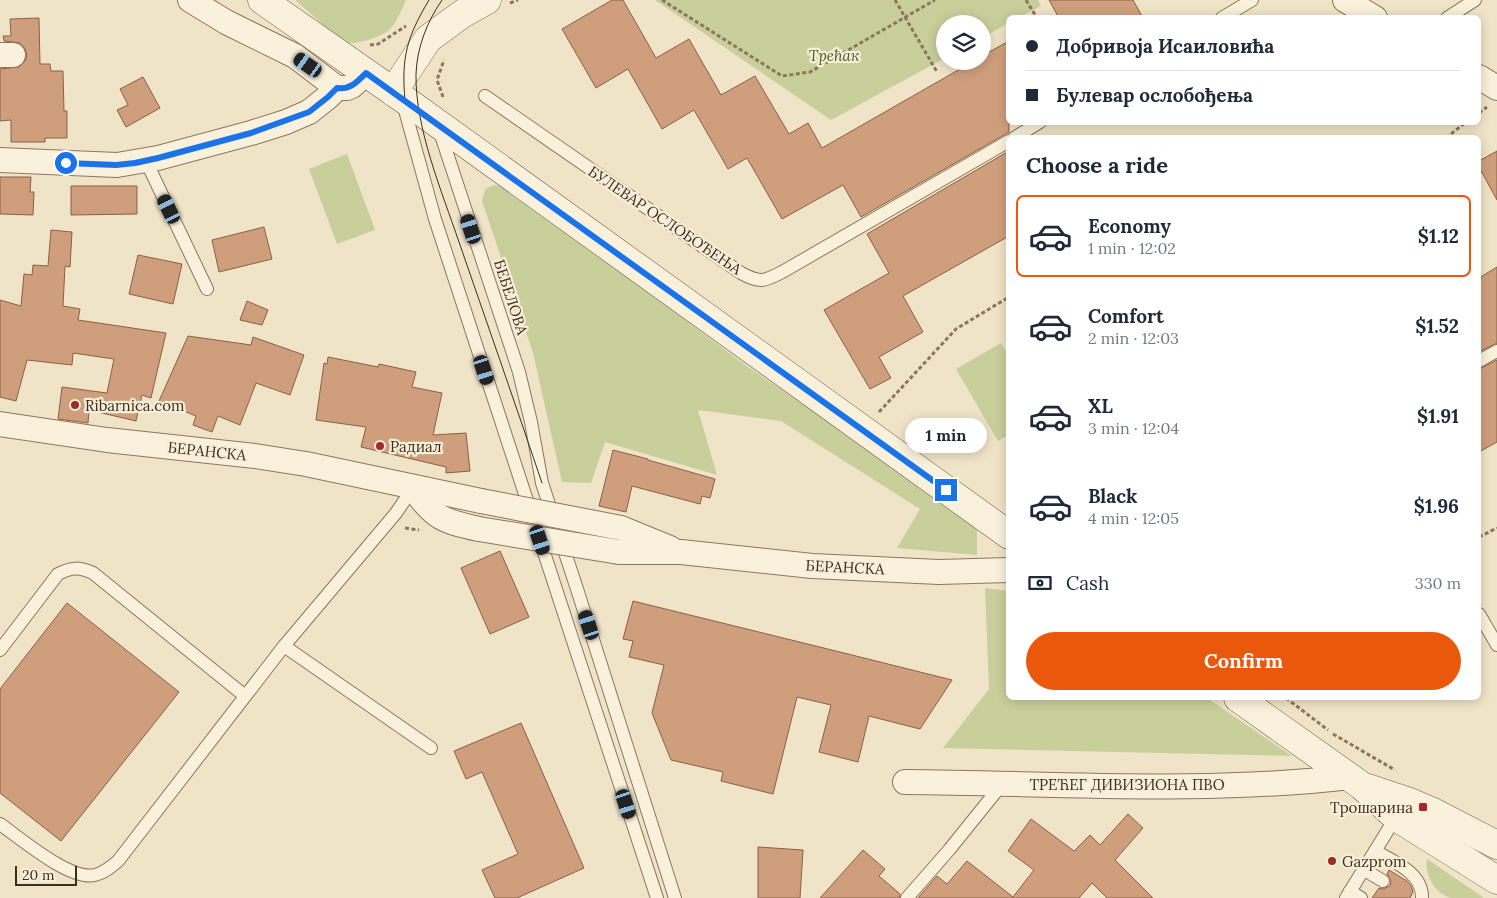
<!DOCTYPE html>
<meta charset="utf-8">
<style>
body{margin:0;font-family:Lora,serif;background:#f2f2f3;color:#1f2937;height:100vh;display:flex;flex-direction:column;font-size:19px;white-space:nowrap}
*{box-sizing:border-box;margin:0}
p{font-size:16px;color:#747a83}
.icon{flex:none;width:28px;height:28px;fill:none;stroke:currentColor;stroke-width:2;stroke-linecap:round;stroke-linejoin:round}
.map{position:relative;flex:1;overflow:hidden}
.drawer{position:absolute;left:1006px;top:135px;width:475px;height:565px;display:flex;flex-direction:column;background:#fff;border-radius:8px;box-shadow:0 2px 12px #0003}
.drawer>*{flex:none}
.hud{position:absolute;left:1006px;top:15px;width:475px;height:110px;border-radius:8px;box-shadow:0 2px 12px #0003;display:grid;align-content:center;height:110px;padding:0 20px;background:#fff}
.buttons{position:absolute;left:936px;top:15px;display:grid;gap:10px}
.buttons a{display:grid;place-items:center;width:55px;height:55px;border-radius:50%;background:#fff;box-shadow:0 2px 12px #0003;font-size:25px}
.scale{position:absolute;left:15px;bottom:12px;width:62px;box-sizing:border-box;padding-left:5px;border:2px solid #3d2e20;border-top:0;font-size:14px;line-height:18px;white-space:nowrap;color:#3d2e20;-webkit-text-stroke:4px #f7eed8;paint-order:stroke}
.end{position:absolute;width:22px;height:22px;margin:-11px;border:6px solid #1a73e8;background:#fff;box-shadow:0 0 0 2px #fff}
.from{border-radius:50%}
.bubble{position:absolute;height:35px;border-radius:18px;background:#fff;box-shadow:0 2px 12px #0003;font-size:16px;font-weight:700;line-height:35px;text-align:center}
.car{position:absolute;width:15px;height:30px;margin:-15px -8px;border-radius:6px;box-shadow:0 0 4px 1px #0007;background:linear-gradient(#222 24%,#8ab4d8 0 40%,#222 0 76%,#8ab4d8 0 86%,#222 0)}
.hud b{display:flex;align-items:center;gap:18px;height:48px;font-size:19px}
.hud b+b{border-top:1px solid #e0e1e3}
.hud i{width:12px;height:12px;background:#1f2937}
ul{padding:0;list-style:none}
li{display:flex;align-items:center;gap:15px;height:82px;margin:0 10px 8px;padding:0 10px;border:2px solid transparent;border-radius:8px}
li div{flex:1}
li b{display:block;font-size:19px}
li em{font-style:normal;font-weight:700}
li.on{border-color:#ea580c}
li>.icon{width:45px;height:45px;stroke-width:1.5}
h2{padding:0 20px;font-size:22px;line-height:60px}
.pay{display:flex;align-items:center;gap:12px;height:55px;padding:0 20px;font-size:19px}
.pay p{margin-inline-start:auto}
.primary-button{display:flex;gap:10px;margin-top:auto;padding:10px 20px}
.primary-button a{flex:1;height:58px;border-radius:30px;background:#ea580c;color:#fff;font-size:20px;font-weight:700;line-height:58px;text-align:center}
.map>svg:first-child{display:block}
</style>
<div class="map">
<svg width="1497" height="898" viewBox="0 0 1497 898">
<rect width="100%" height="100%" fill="#f0e4c8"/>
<g fill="#c9cf9b">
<path d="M295,0H406C402,9 397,21 391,28C383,37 361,43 349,43L328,29Z"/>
<polygon points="655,0 1038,0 1041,6 1019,17 1009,18 1009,23 983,37 982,24 945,24 945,58 831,120"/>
<polygon points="347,154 375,230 337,244 309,169"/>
<polygon points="494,185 509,188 748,367 977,522 977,555 897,548 920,509 781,421 698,410 717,475 605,442 591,483 562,482 533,353 482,201 485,189"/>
<polygon points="1001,343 1009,356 1009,435 998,441 956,369"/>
<polygon points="985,588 1009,591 1009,698 1207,698 1292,756 943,748 989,689"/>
<path d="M1427,859L1484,898C1474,898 1462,898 1452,898C1435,895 1424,874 1427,859Z"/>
</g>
<g fill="#cf9f7d" stroke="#8d5f41">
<polygon points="612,0 623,0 656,58 689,39 721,95 755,76 789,134 808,123 822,148 974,61 982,61 982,56 1009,41 1009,132 861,217 843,185 782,219 747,158 728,169 694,110 662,129 628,69 596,88 562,29"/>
<polygon points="1049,0 1133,0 1143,18 1059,18"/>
<polygon points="39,18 40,64 50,64 51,71 63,71 64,111 67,111 67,138 45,138 45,142 11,142 11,120 0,121 0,69 19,67 25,61 27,55 25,49 20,43 4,41 3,36 11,36 10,19"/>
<polygon points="143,77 160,108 126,127 117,110 128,105 120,89"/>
<polygon points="1009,151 1009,236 903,296 923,332 879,357 891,378 870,389 824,310 889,273 867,234"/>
<polygon points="1497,151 1497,200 1479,167 1479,161"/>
<polygon points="0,177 31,177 30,192 34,192 33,215 0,214"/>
<polygon points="71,186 137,186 137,214 71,215"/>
<polygon points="264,227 272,259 219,272 212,240"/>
<polygon points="51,230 72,232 70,267 65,266 63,306 80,309 78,320 166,333 151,398 142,395 136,421 89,410 88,423 58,419 62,387 107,393 114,359 73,353 72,365 27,360 16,401 0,397 0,300 21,306 24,274 32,275 33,265 48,266"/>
<polygon points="138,255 182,264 173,304 129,294"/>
<polygon points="1497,267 1497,343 1479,352 1479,278"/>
<polygon points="247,301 268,310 262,325 240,320"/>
<polygon points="188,336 251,345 253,337 304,355 290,395 256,383 240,425 218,416 212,432 193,425 196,416 159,401"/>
<polygon points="328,357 378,367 379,364 416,372 412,387 442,393 433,435 466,433 470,471 446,473 446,467 361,447 366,427 316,420 324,363 327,364"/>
<polygon points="1497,360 1497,442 1479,452 1479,369"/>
<polygon points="613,450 648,459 648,460 715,479 710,498 702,496 700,504 632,486 626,512 599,506"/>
<polygon points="500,551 529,617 490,634 461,568"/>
<polygon points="633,601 844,653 952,680 920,729 869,716 858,762 819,752 831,705 797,697 773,794 721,781 723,772 671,760 652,713 664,665 629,657 633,641 623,639"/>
<polygon points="67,603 179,692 61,841 0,793 0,689"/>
<polygon points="521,723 584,868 517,898 495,898 482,870 518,854 482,772 466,779 454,751"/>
<polygon points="1128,814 1143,828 1115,860 1153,898 1107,898 1092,883 1079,898 918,898 937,876 947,884 967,861 1013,897 1034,870 1008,851 1031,819 1074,851 1090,835 1100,845"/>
<polygon points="758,847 803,850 800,898 758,898"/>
<polygon points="863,850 885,869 879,876 900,894 899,898 820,898"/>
<polygon points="1389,870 1407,881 1411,886 1413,892 1410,898 1372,898 1379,888 1383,889 1390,886 1391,881 1387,874"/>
</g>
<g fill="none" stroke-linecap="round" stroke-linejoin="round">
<g stroke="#8d765c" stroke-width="14">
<g id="service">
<polyline points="1222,18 1252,0"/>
<polyline points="1447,18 1475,0"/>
<path d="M485,96L741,273C761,284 765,281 784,271L1009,141"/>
<polyline points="405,103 406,114 435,219 657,898"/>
<polyline points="439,129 519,372 531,422 542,483 577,589 675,898"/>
<polyline points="1014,138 1040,122"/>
<polyline points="146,161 207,289"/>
<polyline points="1479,361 1497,351"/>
<polyline points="1479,614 1497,645"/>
<polyline points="284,646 431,748"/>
<path d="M0,650L58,574C72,567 79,567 93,573L245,696"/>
<path d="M0,824C20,838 70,881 95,875C104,873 111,867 118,861L284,646L396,513L413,488"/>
<path d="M1375,851C1393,861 1423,873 1422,898"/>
<polyline points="1363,869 1383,881"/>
<polyline points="1350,891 1361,898"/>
<polyline points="907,898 949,850 1003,783"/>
<polyline points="1346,898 1396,817"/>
</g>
</g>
<g stroke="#8d765c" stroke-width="26">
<g id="minor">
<polyline points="190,0 226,22 295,56 337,88 347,88 352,86 366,73"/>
<polyline points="1345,0 1375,18"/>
<polyline points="0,55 13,55"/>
<polyline points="1479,77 1497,88"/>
<polyline points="0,160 117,165 158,158 251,133 286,122 309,112 328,97 337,88"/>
<polyline points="0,424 107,440 255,456 306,464 481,501"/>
<path d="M413,488C434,518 442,521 479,529"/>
<polyline points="621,528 670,548"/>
<polyline points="619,552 681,552 812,566 939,572 1009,570"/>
<path d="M905,782C1053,783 1202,794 1350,777"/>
</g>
</g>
<g stroke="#8d765c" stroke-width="29">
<polyline id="tertiary" points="393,92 428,39 462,14 487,0"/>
</g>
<g stroke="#6f573f" stroke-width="29">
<g id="secondary">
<polyline points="262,0 405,100 1009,535"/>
<polyline points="1238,698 1362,786 1396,817 1497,880"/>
<polyline points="1368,788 1410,802 1431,811 1497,845"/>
</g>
</g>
<g stroke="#8d765c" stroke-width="3" stroke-dasharray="4 2.5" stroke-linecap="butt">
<polyline points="662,0 782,76 810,72 935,0"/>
<polyline points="895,0 937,72"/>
<polyline points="1026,0 1037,18"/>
<polyline points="510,3 518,0"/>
<polyline points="370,45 378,44 406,26"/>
<polyline points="443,97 437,80 444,60"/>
<polyline points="1479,113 1487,107"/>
<polyline points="1446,138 1466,122"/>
<polyline points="879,412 956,329 1009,297"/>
<polyline points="405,528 419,530"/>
<polyline points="1479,537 1497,528"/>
<polyline points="1286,698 1328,730"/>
<polyline points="1333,734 1395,770"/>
</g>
<use href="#service" stroke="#faf1dc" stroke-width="12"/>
<use href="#minor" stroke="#faf1dc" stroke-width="24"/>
<use href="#tertiary" stroke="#faf1dc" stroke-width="28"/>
<use href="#secondary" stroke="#faf1dc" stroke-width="28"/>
<g stroke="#3d2e20" stroke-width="1">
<path d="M442,0C427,22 417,47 416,74C415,128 442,192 459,242C487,323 515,403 542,483"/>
<path d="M405,100C401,57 407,37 429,0"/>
</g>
<g stroke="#8d765c" stroke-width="26" stroke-linecap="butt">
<g id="minor-bridge">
<polyline points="481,501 621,528"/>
<polyline points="479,529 619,552"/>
</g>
</g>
<use href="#minor-bridge" stroke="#faf1dc" stroke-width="24"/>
</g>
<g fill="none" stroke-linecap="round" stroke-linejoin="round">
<path stroke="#1a73e8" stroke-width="6" d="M66,163L116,165L135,163L158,158L251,133L309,112L328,97L337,88C350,90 357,82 366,73L946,490"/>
</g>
<g fill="#9e2a2b" stroke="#f7eed8" stroke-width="2">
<circle cx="75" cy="405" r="5"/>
<circle cx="380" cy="446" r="5"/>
<rect x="1418" y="802" width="10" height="10" rx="2.5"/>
<circle cx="1332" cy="861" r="5"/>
</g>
<g text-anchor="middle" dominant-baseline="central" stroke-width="4.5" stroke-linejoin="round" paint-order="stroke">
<g font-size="15" font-style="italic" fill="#4d5a26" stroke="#f7eed8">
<text x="834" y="55">Трећак</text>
</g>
<g font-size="15" fill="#3d2e20" stroke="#f7eed8">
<text transform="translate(665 220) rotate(34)">БУЛЕВАР ОСЛОБОЂЕЊА</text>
<text transform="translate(511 297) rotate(72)">БЕБЕЛОВА</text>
<text transform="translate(207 451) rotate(6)">БЕРАНСКА</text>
<text transform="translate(845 567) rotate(3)">БЕРАНСКА</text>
<text x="1127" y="784">ТРЕЋЕГ ДИВИЗИОНА ПВО</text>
</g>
<g font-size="15" fill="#3d2e20" stroke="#f7eed8" text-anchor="start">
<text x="85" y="405">Ribarnica.com</text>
<text x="390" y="446">Радиал</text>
<text x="1413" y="807" text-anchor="end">Трошарина</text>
<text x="1342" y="861">Gazprom</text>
</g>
</g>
</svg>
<div class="buttons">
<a><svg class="icon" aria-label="layers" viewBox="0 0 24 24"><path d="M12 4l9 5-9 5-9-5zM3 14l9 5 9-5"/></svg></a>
</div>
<div class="scale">20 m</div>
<i class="end from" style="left:66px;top:163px"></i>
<i class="end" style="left:946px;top:490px"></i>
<div class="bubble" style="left:905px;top:418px;width:82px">1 min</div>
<i class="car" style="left:308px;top:65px;rotate:305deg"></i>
<i class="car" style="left:169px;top:209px;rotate:334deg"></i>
<i class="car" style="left:471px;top:229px;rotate:342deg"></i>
<i class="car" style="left:484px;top:370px;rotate:162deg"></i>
<i class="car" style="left:540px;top:540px;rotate:162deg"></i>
<i class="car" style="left:589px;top:625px;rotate:342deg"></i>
<i class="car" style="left:626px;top:804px;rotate:162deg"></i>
<div class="hud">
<b><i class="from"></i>Добривоја Исаиловића</b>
<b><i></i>Булевар ослобођења</b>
</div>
<section class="drawer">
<h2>Choose a ride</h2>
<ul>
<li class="on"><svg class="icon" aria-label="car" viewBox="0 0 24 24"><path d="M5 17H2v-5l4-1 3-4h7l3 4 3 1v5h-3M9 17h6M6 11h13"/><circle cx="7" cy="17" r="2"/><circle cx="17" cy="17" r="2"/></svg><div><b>Economy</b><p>1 min · 12:02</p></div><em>$1.12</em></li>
<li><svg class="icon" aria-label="car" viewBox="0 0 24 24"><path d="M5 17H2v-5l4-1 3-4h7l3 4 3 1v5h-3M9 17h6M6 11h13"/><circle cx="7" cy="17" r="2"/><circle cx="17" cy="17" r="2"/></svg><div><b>Comfort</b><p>2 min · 12:03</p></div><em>$1.52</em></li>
<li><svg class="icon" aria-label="car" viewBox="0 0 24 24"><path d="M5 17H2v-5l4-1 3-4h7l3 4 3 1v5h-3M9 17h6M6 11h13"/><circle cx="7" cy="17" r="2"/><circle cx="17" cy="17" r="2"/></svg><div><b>XL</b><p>3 min · 12:04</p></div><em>$1.91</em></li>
<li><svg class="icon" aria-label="car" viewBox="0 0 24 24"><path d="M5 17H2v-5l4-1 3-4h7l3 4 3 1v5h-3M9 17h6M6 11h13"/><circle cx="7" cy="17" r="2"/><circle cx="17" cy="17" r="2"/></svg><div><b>Black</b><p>4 min · 12:05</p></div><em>$1.96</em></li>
</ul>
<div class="pay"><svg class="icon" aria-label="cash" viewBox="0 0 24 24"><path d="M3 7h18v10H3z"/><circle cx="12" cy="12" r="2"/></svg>Cash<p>330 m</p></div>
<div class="primary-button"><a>Confirm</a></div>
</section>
</div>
